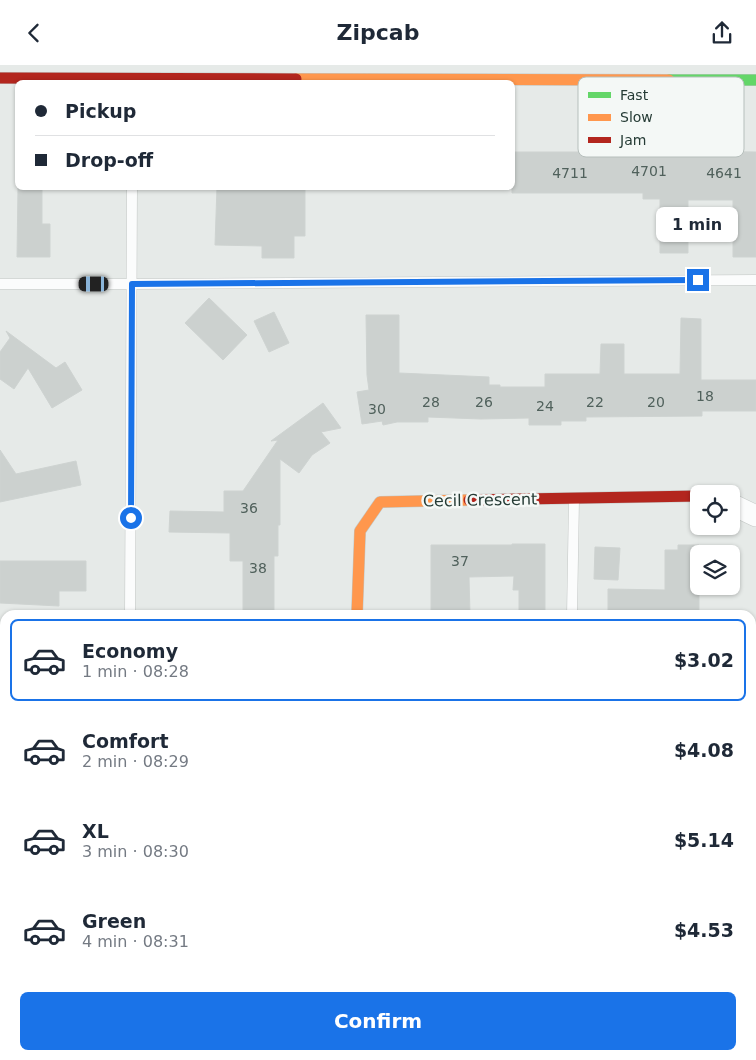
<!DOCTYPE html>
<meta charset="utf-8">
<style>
body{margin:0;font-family:"DejaVu Sans",sans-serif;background:#f6f6f7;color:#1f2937;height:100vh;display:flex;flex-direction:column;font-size:19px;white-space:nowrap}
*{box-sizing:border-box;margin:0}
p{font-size:16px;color:#747a83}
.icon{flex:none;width:28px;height:28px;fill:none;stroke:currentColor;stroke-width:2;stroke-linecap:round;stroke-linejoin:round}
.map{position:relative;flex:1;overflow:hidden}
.side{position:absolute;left:0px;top:545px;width:756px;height:450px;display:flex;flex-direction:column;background:#fff;border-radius:15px 15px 0 0;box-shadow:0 1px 4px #0004}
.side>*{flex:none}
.top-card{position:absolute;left:15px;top:15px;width:500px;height:110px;border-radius:8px;box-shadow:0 1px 4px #0004;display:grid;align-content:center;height:110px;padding:0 20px;background:#fff}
.tools{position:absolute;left:690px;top:420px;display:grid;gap:10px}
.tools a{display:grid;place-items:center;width:50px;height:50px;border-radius:8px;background:#fff;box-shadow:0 1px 4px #0004;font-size:25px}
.end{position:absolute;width:22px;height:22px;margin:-11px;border:6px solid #1a73e8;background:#fff;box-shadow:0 0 0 2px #fff}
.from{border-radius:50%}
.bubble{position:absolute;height:35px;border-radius:8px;background:#fff;box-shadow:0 1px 4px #0004;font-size:16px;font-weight:700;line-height:35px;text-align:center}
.car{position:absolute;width:15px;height:30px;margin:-15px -8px;border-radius:6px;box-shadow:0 0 4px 1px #0007;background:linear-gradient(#222 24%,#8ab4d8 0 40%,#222 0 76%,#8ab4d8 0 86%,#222 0)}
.top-card b{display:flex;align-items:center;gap:18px;height:48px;font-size:19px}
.top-card b+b{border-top:1px solid #e0e1e3}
.top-card i{width:12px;height:12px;background:#1f2937}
ul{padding:9px 0 0;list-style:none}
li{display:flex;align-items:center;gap:15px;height:82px;margin:0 10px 8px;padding:0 10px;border:2px solid transparent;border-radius:8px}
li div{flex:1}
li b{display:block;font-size:19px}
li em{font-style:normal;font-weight:700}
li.active{border-color:#1a73e8}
li>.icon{width:45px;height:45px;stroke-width:1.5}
.action{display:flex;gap:10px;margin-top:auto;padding:10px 20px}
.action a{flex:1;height:58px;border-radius:8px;background:#1a73e8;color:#fff;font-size:20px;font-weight:700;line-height:58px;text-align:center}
header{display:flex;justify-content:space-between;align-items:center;height:65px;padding:0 20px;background:#fff;font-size:22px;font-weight:700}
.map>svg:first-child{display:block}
</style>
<header><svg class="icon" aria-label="back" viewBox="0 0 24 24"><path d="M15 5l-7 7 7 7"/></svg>Zipcab<svg class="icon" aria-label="share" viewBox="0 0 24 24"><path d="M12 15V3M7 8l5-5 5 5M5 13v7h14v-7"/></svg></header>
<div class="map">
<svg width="756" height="995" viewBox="0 0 756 995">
<rect width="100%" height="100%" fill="#e6eae8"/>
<polygon fill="#d1e1d5" points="751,813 756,813 756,995 592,995 583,990 751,990"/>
<g fill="#ccd1cf" stroke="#ced3d1">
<polygon points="627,85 656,86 659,85 671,85 673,86 756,87 756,192 733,192 733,135 688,135 688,188 660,188 660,134 643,134 643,128 512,128 512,87 625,87"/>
<polygon points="18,122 42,122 42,159 50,159 50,192 17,192"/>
<polygon points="217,122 305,122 305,171 294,171 294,193 262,193 262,181 215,180"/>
<polygon points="209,233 247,270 223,295 185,258"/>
<polygon points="274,247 289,278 269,287 254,256"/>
<polygon points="366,250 399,250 399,308 489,312 489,320 500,320 500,322 545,322 545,309 600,309 601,279 624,279 624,309 680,309 681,253 701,254 701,315 756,315 756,346 702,346 702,351 586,352 586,356 561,356 561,360 529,360 529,353 481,354 428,352 428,357 397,357 383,360 382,356 362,359 357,327 369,325 367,310"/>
<polygon points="6,266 56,303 65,297 82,325 52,343 28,303 14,324 0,314 0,287 10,273"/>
<polygon points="323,338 341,363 321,367 330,378 312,390 299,408 280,394 280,460 278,460 278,491 274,491 274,550 243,550 243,496 230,496 230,468 169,467 170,446 224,447 224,426 243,426 278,375 271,376"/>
<polygon points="0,385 16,409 76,396 81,420 0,437"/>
<polygon points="512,479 545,479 545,550 519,550 519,525 513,525 514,511 469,512 470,550 431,550 431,480 512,480"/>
<polygon points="678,480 699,480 699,550 608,550 608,524 665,525 665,485 678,485"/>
<polygon points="595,482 620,483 618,515 594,514"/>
<polygon points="0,496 86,496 86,526 59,526 59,541 0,538"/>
</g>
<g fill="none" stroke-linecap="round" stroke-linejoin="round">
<g stroke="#c3c7c5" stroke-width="11">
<g id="lane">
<polyline points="0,219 132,219 756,215"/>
<polyline points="130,550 132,122"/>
<polyline points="572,550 574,434"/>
<polyline points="84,995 87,990"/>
</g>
</g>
<g stroke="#c3c7c5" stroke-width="22">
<g id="street">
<polyline points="731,439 756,451"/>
<polyline points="0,782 5,782"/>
<polyline points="751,786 756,786"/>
<polyline points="535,990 545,995"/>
<polyline points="335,995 338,990"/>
</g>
</g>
<g stroke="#c1c7c5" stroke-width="12">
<polyline id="fast" points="669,15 756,15"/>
</g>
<g stroke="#c1c7c5" stroke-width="12">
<g id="slow">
<polyline points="296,14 669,15"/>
<polyline points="357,550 360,466 380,437 469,435"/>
</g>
</g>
<g stroke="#c1c7c5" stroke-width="12">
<g id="jam">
<polyline points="0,13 296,14"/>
<polyline points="469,435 699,431"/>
</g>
</g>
<use href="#lane" stroke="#fbfcfc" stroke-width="10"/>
<use href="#street" stroke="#fbfcfc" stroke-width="21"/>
<use href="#fast" stroke="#63d668" stroke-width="11"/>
<use href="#slow" stroke="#ff974d" stroke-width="11"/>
<use href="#jam" stroke="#b3261e" stroke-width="11"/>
</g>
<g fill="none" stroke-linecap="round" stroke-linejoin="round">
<polyline stroke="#1a73e8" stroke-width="6" points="131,453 132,219 698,215"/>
</g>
<g text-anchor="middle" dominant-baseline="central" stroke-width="5" stroke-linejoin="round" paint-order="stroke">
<g font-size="14" fill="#50615c">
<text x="649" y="106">4701</text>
<text x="570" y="108">4711</text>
<text x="724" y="108">4641</text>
<text x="705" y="331">18</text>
<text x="431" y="337">28</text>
<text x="484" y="337">26</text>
<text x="595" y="337">22</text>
<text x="656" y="337">20</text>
<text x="545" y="341">24</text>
<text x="377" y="344">30</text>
<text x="249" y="443">36</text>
<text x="460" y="496">37</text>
<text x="258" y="503">38</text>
</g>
<g font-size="16" fill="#253b35" stroke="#f4f8f6">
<text transform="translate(480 435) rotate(-1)">Cecil Crescent</text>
</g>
</g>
<rect x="578" y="12" width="166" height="80" rx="8" fill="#f4f8f6" stroke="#b6bfbc" stroke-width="1"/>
<rect x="588" y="27" width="23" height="6" fill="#63d668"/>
<rect x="588" y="49" width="23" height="7" fill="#ff974d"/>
<rect x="588" y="72" width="23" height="6" fill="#b3261e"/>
<g font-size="14" fill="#253b35">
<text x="620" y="35">Fast</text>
<text x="620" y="57">Slow</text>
<text x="620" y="80">Jam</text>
</g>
</svg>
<div class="tools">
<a><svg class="icon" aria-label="locate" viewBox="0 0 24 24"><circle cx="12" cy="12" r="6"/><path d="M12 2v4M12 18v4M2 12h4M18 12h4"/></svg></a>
<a><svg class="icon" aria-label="layers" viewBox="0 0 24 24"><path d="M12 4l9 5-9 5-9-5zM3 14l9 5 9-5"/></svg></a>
</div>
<i class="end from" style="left:131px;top:453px"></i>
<i class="end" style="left:698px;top:215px"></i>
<div class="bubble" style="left:656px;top:142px;width:82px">1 min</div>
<i class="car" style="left:94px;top:219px;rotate:270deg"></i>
<div class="top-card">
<b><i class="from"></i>Pickup</b>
<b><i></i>Drop-off</b>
</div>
<section class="side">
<ul>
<li class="active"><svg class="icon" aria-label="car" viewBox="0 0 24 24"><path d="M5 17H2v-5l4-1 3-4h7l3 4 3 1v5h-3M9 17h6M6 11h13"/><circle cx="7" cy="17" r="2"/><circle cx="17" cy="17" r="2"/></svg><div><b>Economy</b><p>1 min · 08:28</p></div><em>$3.02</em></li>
<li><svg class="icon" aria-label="car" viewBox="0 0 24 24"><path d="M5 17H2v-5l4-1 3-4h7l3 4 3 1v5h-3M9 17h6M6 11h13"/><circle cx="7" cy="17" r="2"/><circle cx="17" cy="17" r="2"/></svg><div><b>Comfort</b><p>2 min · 08:29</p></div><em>$4.08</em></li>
<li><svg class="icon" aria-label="car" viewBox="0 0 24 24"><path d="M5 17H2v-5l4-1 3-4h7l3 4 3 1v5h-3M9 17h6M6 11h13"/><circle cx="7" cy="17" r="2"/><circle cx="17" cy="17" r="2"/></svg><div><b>XL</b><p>3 min · 08:30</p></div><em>$5.14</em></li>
<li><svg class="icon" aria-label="car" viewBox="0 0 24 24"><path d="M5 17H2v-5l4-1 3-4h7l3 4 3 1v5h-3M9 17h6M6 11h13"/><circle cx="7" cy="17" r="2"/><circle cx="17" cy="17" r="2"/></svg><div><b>Green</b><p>4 min · 08:31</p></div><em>$4.53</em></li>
</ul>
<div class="action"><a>Confirm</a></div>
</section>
</div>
